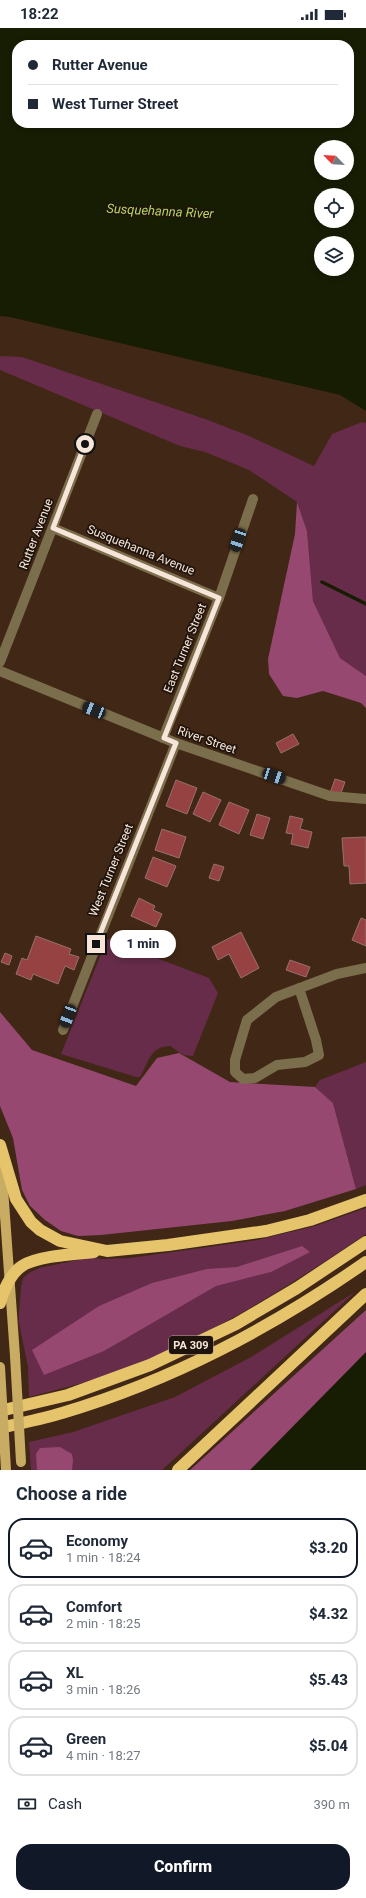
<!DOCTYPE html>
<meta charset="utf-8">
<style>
body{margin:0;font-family:Roboto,sans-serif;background:#f2f2f3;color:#1f2937;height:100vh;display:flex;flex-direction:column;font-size:15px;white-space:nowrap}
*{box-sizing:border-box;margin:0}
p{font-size:13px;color:#747a83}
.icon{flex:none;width:22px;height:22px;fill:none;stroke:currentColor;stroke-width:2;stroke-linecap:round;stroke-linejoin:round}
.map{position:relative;height:1442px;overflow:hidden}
.details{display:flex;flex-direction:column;background:#fff;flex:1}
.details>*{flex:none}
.hud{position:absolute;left:12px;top:12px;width:342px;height:88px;border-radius:16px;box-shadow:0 2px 6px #0003;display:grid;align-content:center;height:88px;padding:0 16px;background:#fff}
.needle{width:26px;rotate:295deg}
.fabs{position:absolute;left:314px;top:112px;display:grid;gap:8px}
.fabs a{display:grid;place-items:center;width:40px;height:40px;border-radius:50%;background:#fff;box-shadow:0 2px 6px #0003;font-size:20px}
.end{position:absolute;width:18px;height:18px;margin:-9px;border:5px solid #f7e5da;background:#111;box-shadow:0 0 0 2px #111}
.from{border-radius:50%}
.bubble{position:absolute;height:28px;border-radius:14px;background:#fff;box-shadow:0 2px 6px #0003;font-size:13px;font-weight:800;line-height:28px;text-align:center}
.car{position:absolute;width:12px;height:24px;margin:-12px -6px;border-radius:5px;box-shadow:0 0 3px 1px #0007;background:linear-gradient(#222 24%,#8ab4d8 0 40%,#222 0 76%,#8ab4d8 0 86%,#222 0)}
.hud b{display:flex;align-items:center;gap:14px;height:38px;font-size:15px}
.hud b+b{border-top:1px solid #e0e1e3}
.hud i{width:10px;height:10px;background:#1f2937}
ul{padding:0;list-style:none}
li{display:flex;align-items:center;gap:12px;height:60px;margin:0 8px 6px;padding:0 8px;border:2px solid #e0e1e3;border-radius:16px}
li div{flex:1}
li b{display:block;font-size:15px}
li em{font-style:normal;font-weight:800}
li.active{border-color:#111827}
li>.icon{width:36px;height:36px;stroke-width:1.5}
h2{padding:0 16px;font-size:18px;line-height:48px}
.pay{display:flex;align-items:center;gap:10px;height:44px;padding:0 16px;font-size:15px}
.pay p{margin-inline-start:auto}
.action{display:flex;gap:8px;margin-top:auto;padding:8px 16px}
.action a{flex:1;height:46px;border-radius:16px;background:#111827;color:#fff;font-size:16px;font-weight:800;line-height:46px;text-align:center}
.status{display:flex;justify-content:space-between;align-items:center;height:28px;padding:0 20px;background:#fff;direction:ltr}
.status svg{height:11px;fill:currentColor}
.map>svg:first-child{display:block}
</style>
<div class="status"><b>18:22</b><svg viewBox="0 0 49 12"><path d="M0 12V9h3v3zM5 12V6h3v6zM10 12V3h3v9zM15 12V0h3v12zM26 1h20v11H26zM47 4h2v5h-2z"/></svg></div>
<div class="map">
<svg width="366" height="1442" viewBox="0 0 366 1442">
<rect width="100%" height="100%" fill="#412715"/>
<g fill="#662c4a">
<polygon points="0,328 22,329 208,392 249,408 314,438 332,406 362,394 366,395 366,648 340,630 313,573 307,503 297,474 249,442 205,424 180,418 0,342"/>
<path d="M107,911L209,950L218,965L193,1028C183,1028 179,1025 171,1018C150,1018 149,1034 140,1049H136L61,1026Z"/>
<polygon points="366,1034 366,1157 356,1161 333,1075 315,1059 320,1052"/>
<path d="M366,1180V1206C295,1254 222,1301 142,1334C106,1350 67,1359 29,1369L28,1339L19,1295V1285L21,1259L23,1250L29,1245L39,1240L92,1229L102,1231L130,1230L257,1212L315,1198Z"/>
<polygon points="355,1264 162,1442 31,1442 29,1414 73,1404 175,1369 253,1328"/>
</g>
<g fill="#964871">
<polygon points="297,474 307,503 313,573 340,630 366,648 366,680 361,675 323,663 297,670 283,668 269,646 268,631 295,506"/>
<polygon points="0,984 32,1022 136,1058 157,1030 179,1025 230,1054 315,1059 333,1075 356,1161 285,1183 232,1193 101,1207 78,1208 61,1203 45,1192 30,1178 22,1162 13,1110 0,1078"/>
<polygon points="302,1218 310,1224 271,1244 216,1258 104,1323 44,1347 32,1322 99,1278 152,1255 207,1241 237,1239"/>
<polygon points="366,1282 366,1442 190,1442"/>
<polygon points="60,1419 72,1426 73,1432 72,1442 37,1442 36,1426 40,1420"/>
</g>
<g fill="#171d03" fill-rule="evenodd">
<path d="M0,0H366V383L340,367L10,289L0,288ZM17,17H349V95H17ZM321,119H347V145H321ZM321,167H347V193H321ZM321,215H347V241H321Z"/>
<polygon points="366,1324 366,1442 250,1442"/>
</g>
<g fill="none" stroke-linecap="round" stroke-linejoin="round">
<polyline stroke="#171d03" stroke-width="3.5" points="322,554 366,576"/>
</g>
<g fill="#974242" stroke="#96706e">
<polygon points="293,706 299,716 281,725 276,715"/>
<polygon points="335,751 345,754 340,768 330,765"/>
<polygon points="176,752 197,760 187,786 166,778"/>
<polygon points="203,764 221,772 210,794 193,786"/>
<polygon points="229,774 249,782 239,806 219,797"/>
<polygon points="257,786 270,790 263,811 250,807"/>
<polygon points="290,788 303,791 300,801 312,804 308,820 291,816 293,806 286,805"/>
<polygon points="162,801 186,809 179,830 155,822"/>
<polygon points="366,809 366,855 350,856 349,838 344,838 342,810"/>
<polygon points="153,829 176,838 167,859 145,850"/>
<polygon points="214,836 224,839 219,853 209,850"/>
<polygon points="139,870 155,878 153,882 162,886 156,899 131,888"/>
<polygon points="361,890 366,892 366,918 352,912"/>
<polygon points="241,904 259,940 241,950 229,926 218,932 212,919"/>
<polygon points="36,908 71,921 69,926 79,929 74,942 65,938 58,956 33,946 31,952 16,946 22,930 27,932"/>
<polygon points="5,925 12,928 9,937 1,934"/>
<polygon points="290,932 310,939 306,949 286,942"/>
</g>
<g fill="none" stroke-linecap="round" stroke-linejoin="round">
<g stroke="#7b6e4c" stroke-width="10">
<polyline points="53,500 219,570"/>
<polyline points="0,634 97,386"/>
<polyline points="0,643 176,715 330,768 366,771"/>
<polyline points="163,710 219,570 253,471"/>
<polyline points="299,960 316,1012 319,1027 305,1034 277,1037 255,1050 243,1051 235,1044 235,1032 247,992 276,969 337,946 366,940"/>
<polyline points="63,1002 176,715"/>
</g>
<polyline stroke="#c8ac63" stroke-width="10" points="1,1132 15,1328"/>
<g stroke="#e6c46c" stroke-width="12">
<polyline points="0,1117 16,1171 31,1194 40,1202 60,1213 107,1223 168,1217 266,1203 310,1192 366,1172"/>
<path d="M0,1275C3,1263 11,1245 22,1238C37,1228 75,1226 94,1224"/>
<polyline points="0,1383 68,1367 150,1337 236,1296 297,1260 366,1214"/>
<path d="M0,1400C21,1395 42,1391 62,1385C173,1352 271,1300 366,1234"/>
<polyline points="178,1442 366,1266"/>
</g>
<g stroke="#c8ac63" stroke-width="10">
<polyline points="15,1328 21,1434"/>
<polyline points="0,1339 6,1442"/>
</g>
</g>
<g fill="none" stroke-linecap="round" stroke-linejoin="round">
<polyline stroke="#f7e5da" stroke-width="5" points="85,416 53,500 219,570 164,710 176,715 96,916"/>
</g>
<g text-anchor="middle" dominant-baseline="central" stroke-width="3.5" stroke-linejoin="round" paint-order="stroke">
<rect fill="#1f140b" stroke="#b6a69c" stroke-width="1" x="169" y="1308" width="44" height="18" rx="3"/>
<g font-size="11" font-weight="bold" fill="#f7e5da">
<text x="191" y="1317">PA 309</text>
</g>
<g font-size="12" fill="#f7e5da" stroke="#1f140b">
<text transform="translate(36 506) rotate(-69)">Rutter Avenue</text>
<text transform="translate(141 522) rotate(22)">Susquehanna Avenue</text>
<text transform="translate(185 620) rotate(-68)">East Turner Street</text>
<text transform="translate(207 712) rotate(19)">River Street</text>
<text transform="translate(111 842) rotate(-68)">West Turner Street</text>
</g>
<g font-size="13" font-style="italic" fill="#b5d361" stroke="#1f140b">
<text transform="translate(160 183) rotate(3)">Susquehanna River</text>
</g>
</g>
</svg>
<div class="fabs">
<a><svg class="needle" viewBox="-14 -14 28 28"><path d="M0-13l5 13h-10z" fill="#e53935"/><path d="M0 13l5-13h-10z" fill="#747a83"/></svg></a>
<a><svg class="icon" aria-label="locate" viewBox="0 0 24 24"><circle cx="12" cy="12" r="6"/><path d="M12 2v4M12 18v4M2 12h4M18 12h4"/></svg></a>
<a><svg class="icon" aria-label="layers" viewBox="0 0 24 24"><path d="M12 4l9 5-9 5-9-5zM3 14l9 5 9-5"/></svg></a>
</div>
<i class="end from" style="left:85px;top:416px"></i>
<i class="end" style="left:96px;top:916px"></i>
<div class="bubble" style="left:110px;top:902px;width:66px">1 min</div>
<i class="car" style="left:238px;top:512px;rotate:199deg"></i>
<i class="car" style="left:94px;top:682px;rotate:292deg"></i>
<i class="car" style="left:274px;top:748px;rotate:109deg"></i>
<i class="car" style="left:68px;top:988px;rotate:201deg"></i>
<div class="hud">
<b><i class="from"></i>Rutter Avenue</b>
<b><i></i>West Turner Street</b>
</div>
</div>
<section class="details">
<h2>Choose a ride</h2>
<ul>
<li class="active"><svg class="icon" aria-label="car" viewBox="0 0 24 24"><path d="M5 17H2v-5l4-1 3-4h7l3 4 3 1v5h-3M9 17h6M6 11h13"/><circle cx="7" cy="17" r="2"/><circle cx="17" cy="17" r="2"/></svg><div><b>Economy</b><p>1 min · 18:24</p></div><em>$3.20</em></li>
<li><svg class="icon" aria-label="car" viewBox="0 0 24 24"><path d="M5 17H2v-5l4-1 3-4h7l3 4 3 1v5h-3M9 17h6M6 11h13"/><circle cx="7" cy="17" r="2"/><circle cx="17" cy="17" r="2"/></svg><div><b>Comfort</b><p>2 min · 18:25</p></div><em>$4.32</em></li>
<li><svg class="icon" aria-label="car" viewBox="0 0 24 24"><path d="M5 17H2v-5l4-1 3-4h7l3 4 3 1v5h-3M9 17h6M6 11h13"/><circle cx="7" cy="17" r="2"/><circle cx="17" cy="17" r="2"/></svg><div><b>XL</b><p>3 min · 18:26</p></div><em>$5.43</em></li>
<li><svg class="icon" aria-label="car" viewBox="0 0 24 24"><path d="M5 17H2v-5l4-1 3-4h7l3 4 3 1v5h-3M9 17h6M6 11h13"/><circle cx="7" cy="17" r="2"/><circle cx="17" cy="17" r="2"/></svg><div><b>Green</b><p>4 min · 18:27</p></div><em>$5.04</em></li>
</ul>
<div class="pay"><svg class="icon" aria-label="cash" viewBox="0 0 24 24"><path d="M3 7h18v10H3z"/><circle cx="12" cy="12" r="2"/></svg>Cash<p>390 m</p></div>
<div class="action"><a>Confirm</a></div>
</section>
